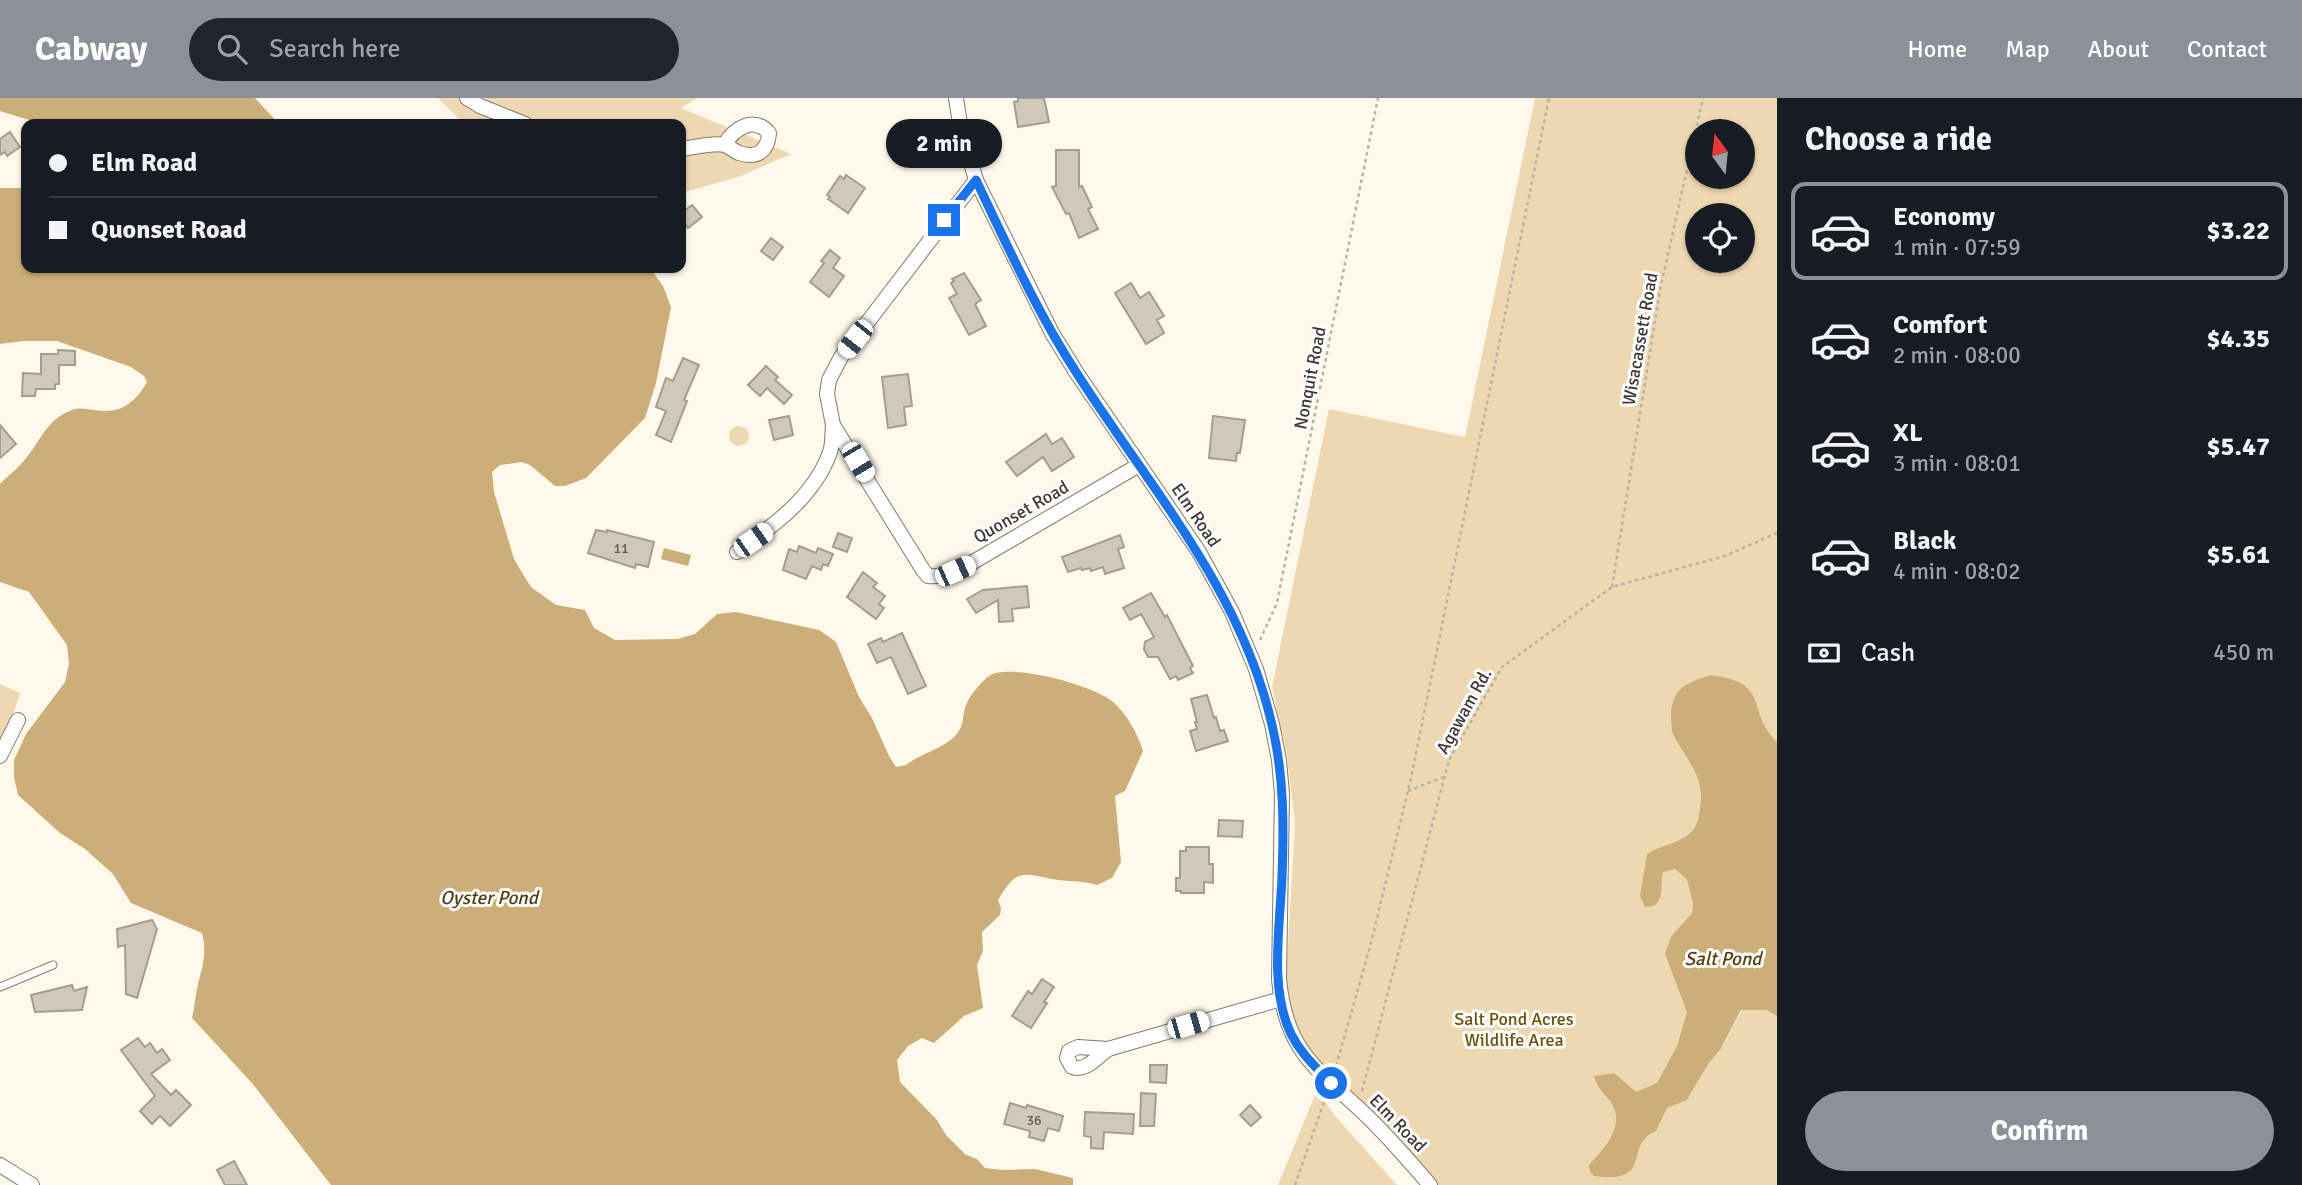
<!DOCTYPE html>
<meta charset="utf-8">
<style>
body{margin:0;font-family:Signika,sans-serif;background:#20242c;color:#f1f3f6;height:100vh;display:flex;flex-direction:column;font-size:26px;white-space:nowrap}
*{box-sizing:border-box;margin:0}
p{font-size:23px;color:#9ea1a6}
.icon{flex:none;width:38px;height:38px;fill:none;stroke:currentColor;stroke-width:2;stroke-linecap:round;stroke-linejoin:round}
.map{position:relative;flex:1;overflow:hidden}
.drawer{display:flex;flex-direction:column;background:#171b24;width:525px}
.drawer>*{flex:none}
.hud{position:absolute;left:21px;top:21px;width:665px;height:154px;border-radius:14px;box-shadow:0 2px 5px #0004;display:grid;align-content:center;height:154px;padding:0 28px;background:#171b24}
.needle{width:46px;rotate:345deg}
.buttons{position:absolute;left:1685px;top:21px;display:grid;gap:14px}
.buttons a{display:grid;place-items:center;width:70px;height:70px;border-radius:50%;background:#171b24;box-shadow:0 2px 5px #0004;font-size:35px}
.end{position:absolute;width:32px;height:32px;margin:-16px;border:9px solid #1a73e8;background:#fff;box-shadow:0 0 0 4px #fff}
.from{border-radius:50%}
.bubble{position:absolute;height:49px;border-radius:24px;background:#171b24;box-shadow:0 2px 5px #0004;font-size:23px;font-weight:700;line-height:49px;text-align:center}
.car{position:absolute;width:21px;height:42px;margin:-21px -10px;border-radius:9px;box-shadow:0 0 5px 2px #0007;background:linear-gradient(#fff 24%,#345 0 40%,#fff 0 76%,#345 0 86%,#fff 0)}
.hud b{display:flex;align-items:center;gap:24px;height:66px;font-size:26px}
.hud b+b{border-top:2px solid #363941}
.hud i{width:18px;height:18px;background:#f1f3f6}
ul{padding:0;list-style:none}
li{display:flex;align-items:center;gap:21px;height:98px;margin:0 14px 10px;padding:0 14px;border:4px solid transparent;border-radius:14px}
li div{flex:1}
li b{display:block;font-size:26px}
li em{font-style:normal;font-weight:700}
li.active{border-color:#8c9099}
li>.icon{width:63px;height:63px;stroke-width:1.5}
h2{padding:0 28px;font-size:32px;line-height:84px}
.pay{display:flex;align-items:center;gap:18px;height:77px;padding:0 28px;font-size:26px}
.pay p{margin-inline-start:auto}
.cta{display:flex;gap:14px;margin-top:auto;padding:14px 28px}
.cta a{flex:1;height:80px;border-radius:42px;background:#8c9099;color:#fff;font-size:28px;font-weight:700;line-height:80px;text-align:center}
header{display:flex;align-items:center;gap:42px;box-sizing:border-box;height:98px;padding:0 35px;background:#8c9099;color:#fff}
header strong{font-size:33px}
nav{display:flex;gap:38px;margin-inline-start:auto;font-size:24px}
.search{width:490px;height:63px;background:#20242c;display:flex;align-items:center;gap:18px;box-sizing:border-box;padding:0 24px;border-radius:38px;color:#9ea1a6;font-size:26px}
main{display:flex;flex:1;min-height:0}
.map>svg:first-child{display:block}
</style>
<header>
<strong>Cabway</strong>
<div class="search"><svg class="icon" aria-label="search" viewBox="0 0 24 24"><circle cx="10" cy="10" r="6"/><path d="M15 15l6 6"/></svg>Search here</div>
<nav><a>Home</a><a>Map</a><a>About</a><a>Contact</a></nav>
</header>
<main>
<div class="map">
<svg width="1777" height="1087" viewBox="0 0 1777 1087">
<rect width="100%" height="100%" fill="#fff8eb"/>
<g fill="#eed8b2" fill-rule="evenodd">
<polygon points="438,0 697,0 681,10 791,56 738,79 681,95 681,26 464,26"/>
<path d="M1535,0H1777V652L1674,636C1685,655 1703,676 1702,699C1702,708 1699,718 1697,728L1687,914L1677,948L1664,973L1663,1017L1667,1010L1687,1002L1708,966L1720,952L1742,912L1755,911L1760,908L1777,912V1087H1434L1301,953L1285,898L1295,727L1287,657L1272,589L1329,311L1465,339ZM1698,33H1743V79H1698ZM1698,117H1743V163H1698Z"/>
<circle cx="739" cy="338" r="10"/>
<polygon points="0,586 20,595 0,658"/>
<polygon points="1317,992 1335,1018 1397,1087 1278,1087"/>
</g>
<g fill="#ccae78">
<polygon points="0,0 255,0 279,26 42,26 0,13"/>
<path d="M0,90H26V170H650L663,188L671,209L656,285L645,320L586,380L565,388H555L530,367L522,364L500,367L492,374L494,394L514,461L524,478L531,489L556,507L585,512L594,530L615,542L677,541L695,536L717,516L736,514L819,532L836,544L859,599L872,620L889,658L896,669L906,667C921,655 943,651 956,637C965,627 962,616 966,607C970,597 981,584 989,578C1010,564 1094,588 1112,603C1126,615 1138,636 1143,653L1125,693L1115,698L1121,764L1112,780L1097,787C1082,782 1068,784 1052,781C1021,774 1016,772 998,802L1001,810L1000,817L982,834L983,853L977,867L983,910L964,918L934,945L922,940L908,948L897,962L900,984L937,1022L946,1037L966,1057L977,1061L985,1070L1003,1072L1035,1071L1073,1080V1087H331L252,985L192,920C195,909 195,897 198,886C203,867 207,855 202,835L131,805L113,776L85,751L60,735L18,697L14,679V662L26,636L65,584L69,566L67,547L29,494L0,484V386C6,379 14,374 20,367C40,347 44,322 72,312C79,309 86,311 94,312C119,316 134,307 147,284L144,278L131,269L57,243H23L0,246Z"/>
<polygon points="664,450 691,457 688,468 661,461"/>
<path d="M1710,577C1773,585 1744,611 1777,644V918L1767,912H1741L1720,952L1708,966L1687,1002L1667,1010L1656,1033C1622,1047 1656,1086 1594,1078L1590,1074L1589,1067C1605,1050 1628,1025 1609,1002C1602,993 1597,989 1594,978L1614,975L1636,994L1657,985L1677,948L1687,914L1665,856L1671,839L1692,815L1693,805L1687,781L1675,771L1663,774C1659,788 1667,809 1645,809L1640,798L1647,756C1661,747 1683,745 1694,731C1698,725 1699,717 1700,710C1706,679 1686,662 1673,636C1671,632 1672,626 1671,621C1670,592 1685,585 1710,577Z"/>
</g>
<g fill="#d1c8b9" stroke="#a59d8f" stroke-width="2">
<polygon points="1018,0 1044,0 1049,24 1018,29 1014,4 1018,3"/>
<polygon points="10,34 20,49 7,58 5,54 0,57 0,41"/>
<polygon points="1056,52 1079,52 1079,89 1082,88 1092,109 1088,111 1098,131 1079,140 1069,115 1066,116 1052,89 1056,88"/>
<polygon points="846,77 865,90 848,115 828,101 830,99 827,97 840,78 844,81"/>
<polygon points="692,107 702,119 688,130 681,121 681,115"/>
<polygon points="771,140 783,149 773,162 761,153"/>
<polygon points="830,152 840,160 833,170 844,178 829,199 810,184 824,165 821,163"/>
<polygon points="964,175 981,202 975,206 986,228 969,237 949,200 957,196 951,185 954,183 952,181"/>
<polygon points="1131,185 1140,200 1149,194 1164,218 1157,222 1164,235 1146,246 1115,195"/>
<polygon points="58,252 75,253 75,267 59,267 59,286 55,286 55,291 36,291 35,298 22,298 23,275 41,276 41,256 58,256"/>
<polygon points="683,260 699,267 684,302 687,303 671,344 656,337 666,313 656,309 666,280 673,283"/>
<polygon points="766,268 778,279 775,282 792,297 784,306 767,290 760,298 748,287"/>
<polygon points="908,276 912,308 904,309 906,327 888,330 882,279"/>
<polygon points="789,318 793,337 774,342 769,322"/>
<polygon points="1213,318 1245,322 1240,355 1237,355 1236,363 1209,360"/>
<polygon points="0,327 16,346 0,360"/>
<polygon points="1046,336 1052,346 1062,340 1074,359 1052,373 1043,359 1017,378 1006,364"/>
<polygon points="596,432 607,434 607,432 654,444 648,469 636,466 635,470 588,455"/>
<polygon points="838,435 852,440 847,454 833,449"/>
<polygon points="1120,437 1124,449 1118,451 1124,470 1105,476 1103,469 1091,473 1090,470 1082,472 1081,470 1068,474 1062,459"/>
<polygon points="799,448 816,455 818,450 833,456 828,468 823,466 821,472 812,468 806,481 783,472 789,451 797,454"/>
<polygon points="863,474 877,485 873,489 885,498 879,506 884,510 876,521 847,499"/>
<polygon points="1027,488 1029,509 1012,511 1013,523 999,524 998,502 976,515 967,501 983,492"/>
<polygon points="1151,495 1165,519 1167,517 1193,568 1190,570 1193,575 1178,582 1176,578 1170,581 1158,559 1148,559 1144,551 1145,544 1154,539 1141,516 1130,522 1123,510"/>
<polygon points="902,535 926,588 908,596 891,559 877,565 868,546 881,540 883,544"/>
<polygon points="1207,597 1214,620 1216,619 1220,633 1224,632 1228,643 1196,653 1190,633 1197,631 1195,624 1197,624 1191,601"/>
<polygon points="1219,722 1243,723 1242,739 1218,738"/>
<polygon points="1186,749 1209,749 1209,766 1213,766 1213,785 1204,784 1204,795 1181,795 1181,793 1176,793 1176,780 1180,780 1180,753 1186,753"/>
<polygon points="152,822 157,831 137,900 126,896 125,847 118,849 117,831"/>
<polygon points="1042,881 1054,889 1044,904 1047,905 1031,930 1012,918 1028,893 1032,896"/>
<polygon points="72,887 74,893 87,889 82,912 35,914 31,897"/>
<polygon points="138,940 145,949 150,945 157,955 162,951 170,962 151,976 171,997 176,992 191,1007 170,1028 160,1018 152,1026 140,1013 155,998 121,952"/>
<polygon points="1150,967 1167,967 1166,985 1150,984"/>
<polygon points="1141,995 1156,996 1154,1028 1140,1028"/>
<polygon points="1010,1005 1026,1010 1027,1007 1063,1018 1059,1033 1048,1030 1044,1043 1029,1039 1030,1033 1004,1026"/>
<polygon points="1250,1007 1261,1019 1251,1028 1240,1017"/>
<polygon points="1085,1014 1134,1016 1133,1036 1104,1034 1103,1051 1091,1050 1091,1039 1084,1038"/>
<polygon points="234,1063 247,1087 225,1087 217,1072"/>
</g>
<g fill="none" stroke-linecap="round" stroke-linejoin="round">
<g stroke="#827a6d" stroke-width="9">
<polyline id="service" points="0,889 53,867"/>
</g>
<g stroke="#827a6d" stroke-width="16">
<g id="minor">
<polyline points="467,0 480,8 525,26"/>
<path d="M956,0L961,32L976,82L1052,235L1076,274L1199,454L1232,514L1256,571L1272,626L1279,662L1282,696L1279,881C1286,958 1321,973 1371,1022C1392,1043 1411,1065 1430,1087"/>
<path d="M681,51C693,50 713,44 725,47C730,49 734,53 739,55C757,61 768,53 769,35C753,17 734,31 724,47"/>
<path d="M976,82L841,259L829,282L827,296L833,327L923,472L928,478C942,480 955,473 968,467L1139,367"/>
<path d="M737,454C773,428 815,398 830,354C833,346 832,335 833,327"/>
<polyline points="0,658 18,622"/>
<path d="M1078,949L1108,951C1097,959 1086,974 1072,969L1067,960L1069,953Z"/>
<polyline points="1108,951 1281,901"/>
<polyline points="0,1067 32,1087"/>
</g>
</g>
<g stroke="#b8b2a8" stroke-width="2.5" stroke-dasharray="3.5 3.5" stroke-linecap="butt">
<polyline points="1612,489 1660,192 1703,0"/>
<polyline points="1260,542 1277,505 1378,0"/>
<polyline points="1408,693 1444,679"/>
<polyline points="1336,968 1370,849 1411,680 1549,0"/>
<polyline points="1362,993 1449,662 1502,569 1612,489 1725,458 1777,435"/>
<polyline points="1295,1087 1325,1001"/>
</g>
<use href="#service" stroke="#fff" stroke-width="7"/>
<use href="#minor" stroke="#fff" stroke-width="14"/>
</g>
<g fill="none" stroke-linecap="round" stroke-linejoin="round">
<path stroke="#1a73e8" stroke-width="9" d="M944,122L976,82C1007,147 1037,214 1076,274C1149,389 1241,491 1272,627C1284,677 1284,728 1282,779C1280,829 1269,890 1291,936C1301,956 1316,969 1331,985"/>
</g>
<g text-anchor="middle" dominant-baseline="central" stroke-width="6" stroke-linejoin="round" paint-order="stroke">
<g font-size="14" fill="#605c54">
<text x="621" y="450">11</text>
<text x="1034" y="1022">36</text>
</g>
<g font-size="18" fill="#3b3832" stroke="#fff">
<text transform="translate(1640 241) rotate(-80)">Wisacassett Road</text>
<text transform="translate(1310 280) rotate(-79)">Nonquit Road</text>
<text transform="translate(1021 414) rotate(-30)">Quonset Road</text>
<text transform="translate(1196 417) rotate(56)">Elm Road</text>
<text transform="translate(1464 613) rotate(-61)">Agawam Rd.</text>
<text transform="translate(1398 1025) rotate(46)">Elm Road</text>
</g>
<g font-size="18" fill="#6d4f0c" stroke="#fff">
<text x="1514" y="921">Salt Pond Acres<tspan x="1514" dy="21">Wildlife Area</tspan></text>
</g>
<g font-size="19" font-style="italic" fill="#533e12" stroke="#fff">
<text x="489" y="800">Oyster Pond</text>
<text x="1723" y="861">Salt Pond</text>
</g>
</g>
</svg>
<div class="buttons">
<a><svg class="needle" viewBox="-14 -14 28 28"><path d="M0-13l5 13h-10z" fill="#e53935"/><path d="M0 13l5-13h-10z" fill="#9ea1a6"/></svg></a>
<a><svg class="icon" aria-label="locate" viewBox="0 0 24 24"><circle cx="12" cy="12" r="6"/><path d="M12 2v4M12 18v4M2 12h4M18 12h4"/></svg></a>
</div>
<i class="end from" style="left:1331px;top:985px"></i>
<i class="end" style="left:944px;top:122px"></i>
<div class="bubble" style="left:886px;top:21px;width:116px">2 min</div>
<i class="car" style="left:855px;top:241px;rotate:218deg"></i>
<i class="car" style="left:858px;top:364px;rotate:149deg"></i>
<i class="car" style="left:753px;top:442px;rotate:55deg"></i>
<i class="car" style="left:955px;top:473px;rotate:66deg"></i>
<i class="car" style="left:1188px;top:927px;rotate:74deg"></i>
<div class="hud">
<b><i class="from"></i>Elm Road</b>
<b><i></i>Quonset Road</b>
</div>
</div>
<section class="drawer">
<h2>Choose a ride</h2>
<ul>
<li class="active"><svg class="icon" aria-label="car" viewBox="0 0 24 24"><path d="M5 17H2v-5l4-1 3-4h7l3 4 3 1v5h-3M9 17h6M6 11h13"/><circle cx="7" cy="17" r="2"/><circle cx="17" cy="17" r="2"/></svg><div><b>Economy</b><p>1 min · 07:59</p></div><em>$3.22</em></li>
<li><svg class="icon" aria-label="car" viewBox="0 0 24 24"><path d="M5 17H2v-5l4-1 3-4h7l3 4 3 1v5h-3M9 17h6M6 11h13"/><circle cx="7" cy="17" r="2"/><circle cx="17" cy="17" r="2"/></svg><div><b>Comfort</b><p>2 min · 08:00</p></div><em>$4.35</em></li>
<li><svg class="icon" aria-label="car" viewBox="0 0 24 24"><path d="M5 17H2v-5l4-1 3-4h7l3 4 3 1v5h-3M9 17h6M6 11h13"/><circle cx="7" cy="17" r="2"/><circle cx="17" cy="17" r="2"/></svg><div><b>XL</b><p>3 min · 08:01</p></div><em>$5.47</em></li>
<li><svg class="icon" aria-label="car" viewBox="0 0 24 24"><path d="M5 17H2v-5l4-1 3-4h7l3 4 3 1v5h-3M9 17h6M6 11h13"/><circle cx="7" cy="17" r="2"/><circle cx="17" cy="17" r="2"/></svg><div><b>Black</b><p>4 min · 08:02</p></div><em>$5.61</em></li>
</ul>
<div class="pay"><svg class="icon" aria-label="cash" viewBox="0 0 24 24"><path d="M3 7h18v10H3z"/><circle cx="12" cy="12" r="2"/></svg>Cash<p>450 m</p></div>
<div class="cta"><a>Confirm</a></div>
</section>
</main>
